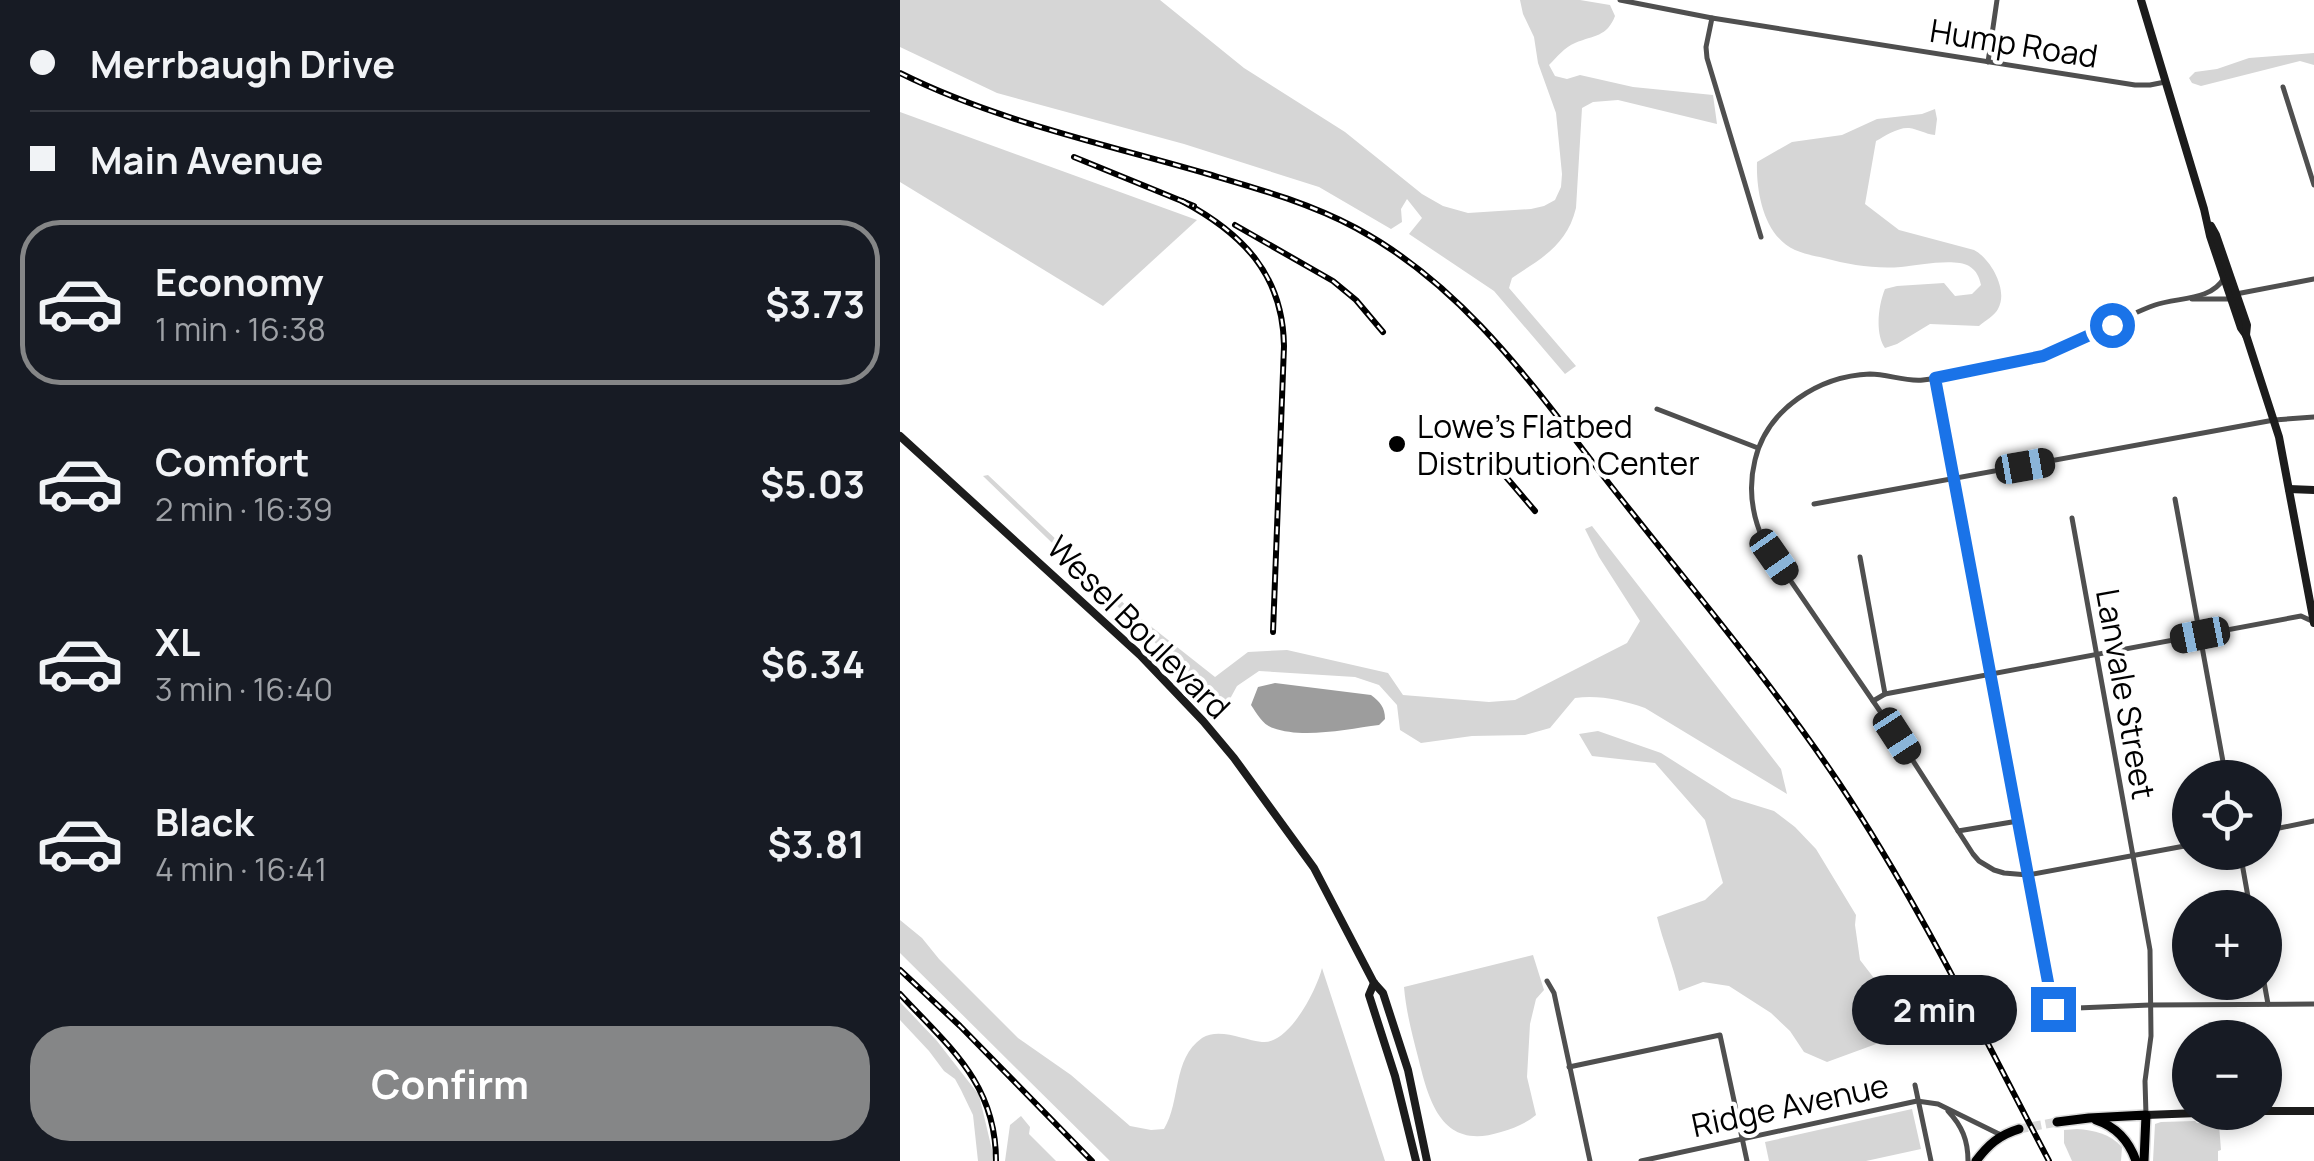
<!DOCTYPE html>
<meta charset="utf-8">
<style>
body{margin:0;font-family:Manrope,sans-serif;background:#242831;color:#f1f3f6;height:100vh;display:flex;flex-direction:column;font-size:38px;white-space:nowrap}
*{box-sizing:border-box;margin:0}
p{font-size:32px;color:#9ea1a6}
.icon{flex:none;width:55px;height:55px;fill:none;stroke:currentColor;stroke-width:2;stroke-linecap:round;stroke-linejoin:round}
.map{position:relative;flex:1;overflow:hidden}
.side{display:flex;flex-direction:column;background:#171b24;width:900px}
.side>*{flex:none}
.hud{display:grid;align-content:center;height:220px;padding:0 30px;background:#171b24}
.controls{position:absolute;left:1272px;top:760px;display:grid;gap:20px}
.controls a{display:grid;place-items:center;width:110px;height:110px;border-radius:50%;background:#171b24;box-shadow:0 5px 15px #0003;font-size:50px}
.end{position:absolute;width:45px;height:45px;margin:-22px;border:12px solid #1a73e8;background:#fff;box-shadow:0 0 0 5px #fff}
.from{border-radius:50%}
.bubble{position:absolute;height:70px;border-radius:35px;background:#171b24;box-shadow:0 5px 15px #0003;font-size:32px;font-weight:700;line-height:70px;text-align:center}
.car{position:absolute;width:30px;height:60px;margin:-30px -15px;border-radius:12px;box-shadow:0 0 8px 2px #0007;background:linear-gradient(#222 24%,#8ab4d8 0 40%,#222 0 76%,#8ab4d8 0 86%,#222 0)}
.hud b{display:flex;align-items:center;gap:35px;height:95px;font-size:38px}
.hud b+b{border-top:2px solid #363941}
.hud i{width:25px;height:25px;background:#f1f3f6}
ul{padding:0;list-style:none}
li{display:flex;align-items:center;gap:30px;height:165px;margin:0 20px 15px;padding:0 10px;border:5px solid transparent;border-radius:40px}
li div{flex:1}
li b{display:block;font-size:38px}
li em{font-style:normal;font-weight:700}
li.selected{border-color:#858687}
li>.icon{width:90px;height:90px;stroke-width:1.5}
.primary-button{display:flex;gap:20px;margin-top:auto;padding:20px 30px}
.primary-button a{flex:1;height:115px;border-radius:40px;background:#858687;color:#fff;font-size:40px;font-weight:700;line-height:115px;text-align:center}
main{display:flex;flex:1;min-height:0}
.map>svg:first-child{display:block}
</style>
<main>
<section class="side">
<div class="hud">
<b><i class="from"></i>Merrbaugh Drive</b>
<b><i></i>Main Avenue</b>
</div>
<ul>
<li class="selected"><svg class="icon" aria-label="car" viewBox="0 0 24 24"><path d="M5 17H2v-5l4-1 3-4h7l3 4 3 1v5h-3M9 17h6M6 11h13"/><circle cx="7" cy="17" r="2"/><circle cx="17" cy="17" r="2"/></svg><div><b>Economy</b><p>1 min · 16:38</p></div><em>$3.73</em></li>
<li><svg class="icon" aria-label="car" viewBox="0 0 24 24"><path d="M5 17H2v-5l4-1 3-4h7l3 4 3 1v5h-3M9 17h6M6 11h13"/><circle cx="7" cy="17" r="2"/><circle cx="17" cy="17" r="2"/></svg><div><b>Comfort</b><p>2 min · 16:39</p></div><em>$5.03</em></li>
<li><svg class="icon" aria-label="car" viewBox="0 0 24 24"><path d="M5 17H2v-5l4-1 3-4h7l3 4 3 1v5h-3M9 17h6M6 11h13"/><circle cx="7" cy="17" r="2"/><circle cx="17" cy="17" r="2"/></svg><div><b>XL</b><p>3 min · 16:40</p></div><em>$6.34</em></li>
<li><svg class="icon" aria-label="car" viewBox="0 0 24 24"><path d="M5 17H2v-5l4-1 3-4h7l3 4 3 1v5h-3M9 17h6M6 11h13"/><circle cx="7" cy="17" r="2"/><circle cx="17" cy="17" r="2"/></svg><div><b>Black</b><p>4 min · 16:41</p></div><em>$3.81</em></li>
</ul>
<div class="primary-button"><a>Confirm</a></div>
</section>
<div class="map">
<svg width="1414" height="1161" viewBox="0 0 1414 1161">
<rect width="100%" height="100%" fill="#fff"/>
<g fill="#d6d6d6">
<path d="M0,0H260L344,68L445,132L522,194L543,206L568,213L631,209L644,206L655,200L661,187L662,174L656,113L638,63L634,37L623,14L620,0H680L710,5L715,16C707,37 694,35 675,43C665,47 657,57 649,65L655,76L667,79L680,75L733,87L813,95L817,124L718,100L693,102L682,108L676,208C667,245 642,258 612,278L609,288L676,366L665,374L594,291L509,234L522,218L507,199L501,209L502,222L491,229L419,187L284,144L97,93L0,47Z"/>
<polygon points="1414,53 1414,65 1400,61 1301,86 1292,83 1289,78 1295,72 1317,69 1349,58"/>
<path d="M1035,109L1037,119L1035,135C1025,134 1018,129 1009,128C998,127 985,136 976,141L965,204L999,230L1074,250C1090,258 1109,290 1098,309C1095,315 1085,321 1079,326L1030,324L997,344L985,348C975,334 978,306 985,289L997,286L1044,283L1055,296L1072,294L1081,285C1079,277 1077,271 1069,266C1055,258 1018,265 1001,267C975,269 950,265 924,258C915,256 904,254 895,250C864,236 856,192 857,162L892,142L942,135L977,119L1022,114Z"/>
<polygon points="0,112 297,220 203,306 0,182"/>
<path d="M88,475L234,613L315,677L348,652L387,650L488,673L503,695L589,702L615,700L727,643L740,621L699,557L685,529L692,526L881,769L887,794L745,708C721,700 700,695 675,698L650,728L625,735L572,736L521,743L500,730L497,705L479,685L455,677L359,671L337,686L325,708L306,692L83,476Z"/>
<path d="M698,731L761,753L832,798L874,811L895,827L916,849L956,915L955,925L960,960L977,982L998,1036L927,1062L904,1052L890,1031L871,1013L829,986L803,982L779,991C773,965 763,942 757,917L805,900L823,883L805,820L755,763L692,756L679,734Z"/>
<path d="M0,920L22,938L39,959L118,1038L171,1075L230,1126L251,1130L264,1129C281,1101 272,1059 302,1038C319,1027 344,1040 362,1042C389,1045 417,989 422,968L485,1161H210L0,953Z"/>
<path d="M633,955L644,990L636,999L630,1024L627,1077L636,1115C625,1124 614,1128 601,1132C542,1151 529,1102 518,1057C512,1034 506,1011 504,987Z"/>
<polygon points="0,1002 37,1041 79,1095 93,1154 93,1161 78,1161 73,1115 61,1090 55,1079 44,1071 29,1051 0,1020"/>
<polygon points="1012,1109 1021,1149 966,1161 869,1161 865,1142"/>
<polygon points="121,1116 130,1127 129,1134 156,1161 105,1161 110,1125"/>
<polygon points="1295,1121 1297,1123 1317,1123 1319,1125 1321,1150 1318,1151 1318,1161 1253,1161 1255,1124 1261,1122"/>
<path d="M1177,1129C1194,1130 1210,1134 1222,1147L1221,1161H1172L1164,1143V1130Z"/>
</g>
<path fill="#9d9d9d" d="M375,683L471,695C480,702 485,707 485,719L479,725C448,729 403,739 373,728C363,725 357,714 351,705L358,687Z"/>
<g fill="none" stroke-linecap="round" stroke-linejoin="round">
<polyline stroke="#d9d9d9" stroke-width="9" stroke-dasharray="9 4.5" stroke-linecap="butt" points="1119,1129 1157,1122"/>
<g stroke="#dbdbdb" stroke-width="12">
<g id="primary">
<path d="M1196,1120C1217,1127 1229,1141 1236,1161"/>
<polyline points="1157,1122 1189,1118 1246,1115 1244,1161"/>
<path d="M1076,1161C1088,1145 1099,1135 1119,1129"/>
</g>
</g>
<g stroke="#4f4f4f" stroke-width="5">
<polyline points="720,0 812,18 1235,85 1250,85 1265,82"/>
<polyline points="812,18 806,47 807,58 861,237"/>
<polyline points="1088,62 1097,0"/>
<polyline points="1383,87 1414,185"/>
<polyline points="1336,294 1414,279"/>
<polyline points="1292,299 1330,299"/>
<polyline points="1035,378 1153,1009 1250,1005 1414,1004"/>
<polyline points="757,409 858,448"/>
<polyline points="1275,499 1326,778"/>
<polyline points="914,504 1374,420 1414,417"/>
<polyline points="1172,518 1250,950 1251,1036 1245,1081 1246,1115"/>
<polyline points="960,557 985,694"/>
<polyline points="973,701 985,694 1401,616 1414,622"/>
<polyline points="1058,831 1118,821"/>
<polyline points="1365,831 1414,821"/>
<path d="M1290,845L1128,875L1104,873L1094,870L1079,861L1073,854L997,736L864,542C852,516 848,488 855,460C867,409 919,376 970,374C988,374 1005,382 1023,380C1058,376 1094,368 1129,360C1173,350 1212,320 1255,305C1278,297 1311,301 1324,278"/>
<polyline points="1340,852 1350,908"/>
<polyline points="647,981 654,993 690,1161"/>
<polyline points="1364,982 1368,1004"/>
<polyline points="669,1067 820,1035 847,1161"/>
<polyline points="1015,1085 1031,1161"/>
<path d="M1048,1111C1062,1126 1068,1140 1068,1161"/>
<polyline points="741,1161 1017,1101 1038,1104 1101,1135"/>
</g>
<g stroke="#1c1c1c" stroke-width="8">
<polyline points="1241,0 1304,209 1310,236 1341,328 1346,335 1379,437 1414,623"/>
<polyline points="1311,226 1316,235 1347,325 1346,335"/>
<polyline points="0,436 240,655 303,721 334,758 414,868 474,983 483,993 508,1070 527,1161"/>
<polyline points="1389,489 1414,490"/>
<polyline points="474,983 469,995 495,1076 516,1161"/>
<polyline points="1365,1111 1414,1111"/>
<polyline points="1246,1115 1324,1112"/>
</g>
<use href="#primary" stroke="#000" stroke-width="9"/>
<g stroke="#000" stroke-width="6">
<g id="rail">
<path d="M0,73C96,121 205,144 308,174C359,189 409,203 456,228C566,287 636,390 711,486C788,584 869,679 939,783C1019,903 1082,1034 1149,1161"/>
<polyline points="174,157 294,206"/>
<path d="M282,201C342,233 383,274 384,346L373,632"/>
<polyline points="335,225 433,281 456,300 483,332"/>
<polyline points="595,464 635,511"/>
<polyline points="0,970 60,1026 192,1161"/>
<path d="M0,994C49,1047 96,1083 96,1161"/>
</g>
</g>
<use href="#rail" stroke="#fff" stroke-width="2.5" stroke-dasharray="8" stroke-linecap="butt"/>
</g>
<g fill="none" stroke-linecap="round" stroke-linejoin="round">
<polyline stroke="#1a73e8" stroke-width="12" points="1153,1009 1035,378 1143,356 1212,325"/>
</g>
<circle fill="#000" stroke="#fff" stroke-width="4" cx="497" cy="444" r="10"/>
<g text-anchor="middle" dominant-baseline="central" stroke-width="8" stroke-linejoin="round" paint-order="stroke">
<g font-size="32" fill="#000" stroke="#fff">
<text transform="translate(1114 43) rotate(9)">Hump Road</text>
<text transform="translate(239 627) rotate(45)">Wesel Boulevard</text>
<text transform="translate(1226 694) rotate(80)">Lanvale Street</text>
<text transform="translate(890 1105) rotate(-12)">Ridge Avenue</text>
</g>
<g font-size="32" fill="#000" stroke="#fff" text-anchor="start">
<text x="517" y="426">Lowe's Flatbed<tspan x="517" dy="37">Distribution Center</tspan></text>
</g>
</g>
</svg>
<div class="controls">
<a><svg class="icon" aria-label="locate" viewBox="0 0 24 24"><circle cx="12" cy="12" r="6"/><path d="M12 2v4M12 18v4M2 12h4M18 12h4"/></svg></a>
<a>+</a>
<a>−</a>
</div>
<i class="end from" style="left:1212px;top:325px"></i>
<i class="end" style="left:1153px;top:1009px"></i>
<div class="bubble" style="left:952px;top:975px;width:165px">2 min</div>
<i class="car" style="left:1125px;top:466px;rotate:80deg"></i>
<i class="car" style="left:874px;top:557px;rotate:145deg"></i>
<i class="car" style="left:1300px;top:635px;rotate:259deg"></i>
<i class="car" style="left:997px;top:736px;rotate:147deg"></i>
</div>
</main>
